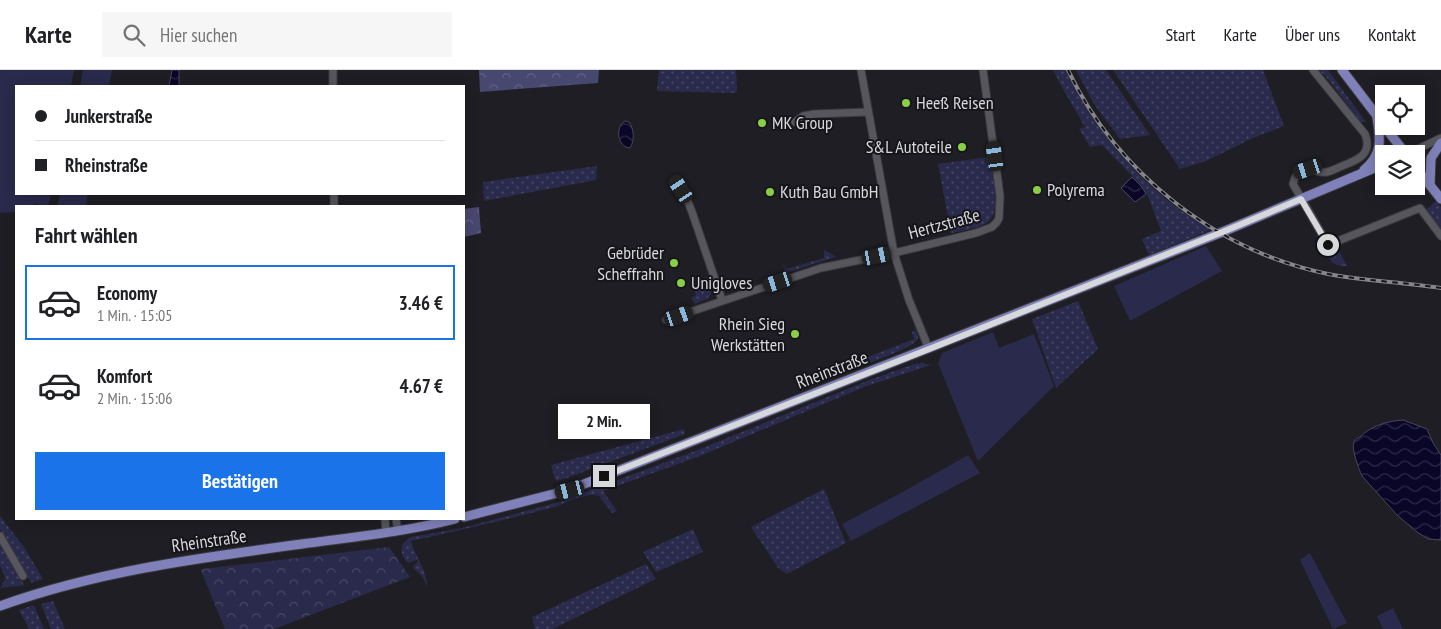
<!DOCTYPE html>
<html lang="de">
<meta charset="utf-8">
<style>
:root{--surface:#fff;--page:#f6f6f6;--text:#202124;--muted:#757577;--line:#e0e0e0;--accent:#1a73e8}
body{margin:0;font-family:"PT Sans Narrow",sans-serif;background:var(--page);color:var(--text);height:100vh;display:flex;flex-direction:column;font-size:19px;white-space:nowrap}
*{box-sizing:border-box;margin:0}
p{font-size:16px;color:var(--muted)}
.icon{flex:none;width:28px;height:28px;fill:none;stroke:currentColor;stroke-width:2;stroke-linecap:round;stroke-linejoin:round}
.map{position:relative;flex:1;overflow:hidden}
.side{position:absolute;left:15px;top:135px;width:450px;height:315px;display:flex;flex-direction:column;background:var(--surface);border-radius:0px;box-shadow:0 2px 12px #0003}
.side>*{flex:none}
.hud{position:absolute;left:15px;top:15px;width:450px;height:110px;border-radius:0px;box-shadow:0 2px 12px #0003;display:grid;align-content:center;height:110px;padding:0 20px;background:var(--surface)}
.fabs{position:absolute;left:1375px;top:15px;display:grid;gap:10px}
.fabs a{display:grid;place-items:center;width:50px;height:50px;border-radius:0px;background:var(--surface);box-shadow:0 2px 12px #0003;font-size:25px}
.end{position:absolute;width:22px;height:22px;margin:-11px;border:6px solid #d7d8db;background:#111;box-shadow:0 0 0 2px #111}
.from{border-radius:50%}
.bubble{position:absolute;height:35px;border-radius:0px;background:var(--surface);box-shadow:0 2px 12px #0003;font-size:16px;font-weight:800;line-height:35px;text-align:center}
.car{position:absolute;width:15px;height:30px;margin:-15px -8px;border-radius:6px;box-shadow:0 0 4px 1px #0007;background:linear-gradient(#222 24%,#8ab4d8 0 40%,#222 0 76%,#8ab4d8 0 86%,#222 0)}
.hud b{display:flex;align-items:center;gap:18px;height:48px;font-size:19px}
.hud b+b{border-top:1px solid var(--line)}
.hud i{width:12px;height:12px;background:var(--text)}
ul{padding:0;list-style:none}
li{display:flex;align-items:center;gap:15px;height:75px;margin:0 10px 8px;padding:0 10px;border:2px solid transparent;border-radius:0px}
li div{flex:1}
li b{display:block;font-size:19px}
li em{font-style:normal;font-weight:800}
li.on{border-color:var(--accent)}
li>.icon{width:45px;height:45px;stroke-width:1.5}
h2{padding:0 20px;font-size:22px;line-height:60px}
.action{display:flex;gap:10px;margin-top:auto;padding:10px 20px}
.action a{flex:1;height:58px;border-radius:0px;background:var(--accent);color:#fff;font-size:20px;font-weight:800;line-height:58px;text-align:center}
header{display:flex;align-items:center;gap:30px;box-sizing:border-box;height:70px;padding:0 25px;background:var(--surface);border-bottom:1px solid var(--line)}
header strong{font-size:24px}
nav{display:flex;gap:28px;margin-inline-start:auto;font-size:18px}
.search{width:350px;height:45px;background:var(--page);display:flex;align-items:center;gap:12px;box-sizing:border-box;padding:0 18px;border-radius:0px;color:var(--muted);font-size:19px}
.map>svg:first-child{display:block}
.grass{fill:url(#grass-dots)}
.forest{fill:url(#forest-crowns)}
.park{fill:url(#park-crowns)}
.garden{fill:#2a2a4c}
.water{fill:url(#water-waves);stroke:#48455d}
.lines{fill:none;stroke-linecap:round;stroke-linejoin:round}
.minor-casing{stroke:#3a3a3e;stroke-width:9}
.major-casing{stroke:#3a3a3e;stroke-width:11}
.minor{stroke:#56565c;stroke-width:7}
.major{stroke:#8081ba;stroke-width:9}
.rail-casing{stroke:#85858a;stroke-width:4}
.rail{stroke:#15151a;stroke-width:2;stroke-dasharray:5.5;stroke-linecap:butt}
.route{stroke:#d7d8db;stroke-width:6}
.poi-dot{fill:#8ace47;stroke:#15151a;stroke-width:2}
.labels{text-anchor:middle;stroke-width:4;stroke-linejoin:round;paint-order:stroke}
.poi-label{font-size:18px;fill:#d7d8db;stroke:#15151a;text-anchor:start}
.street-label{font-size:18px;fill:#d7d8db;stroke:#15151a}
</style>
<header>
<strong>Karte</strong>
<div class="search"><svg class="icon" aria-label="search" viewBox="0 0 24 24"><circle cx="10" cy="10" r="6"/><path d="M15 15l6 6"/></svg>Hier suchen</div>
<nav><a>Start</a><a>Karte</a><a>Über uns</a><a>Kontakt</a></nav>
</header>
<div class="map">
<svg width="1441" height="559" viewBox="0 0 1441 559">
<defs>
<pattern id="grass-dots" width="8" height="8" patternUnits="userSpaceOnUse" patternTransform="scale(1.25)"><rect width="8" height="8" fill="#2a2a4c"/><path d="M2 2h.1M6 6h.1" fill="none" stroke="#484865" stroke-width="1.8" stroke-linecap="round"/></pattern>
<pattern id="forest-crowns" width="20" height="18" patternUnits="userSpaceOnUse" patternTransform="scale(1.25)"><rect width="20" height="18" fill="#474870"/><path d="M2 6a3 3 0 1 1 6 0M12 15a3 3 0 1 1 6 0" fill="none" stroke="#616284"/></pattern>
<pattern id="park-crowns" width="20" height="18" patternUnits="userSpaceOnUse" patternTransform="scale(1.25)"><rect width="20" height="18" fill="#2a2a4c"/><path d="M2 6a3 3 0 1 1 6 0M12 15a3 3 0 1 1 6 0" fill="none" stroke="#484865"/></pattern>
<pattern id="water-waves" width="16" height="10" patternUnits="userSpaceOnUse" patternTransform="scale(1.25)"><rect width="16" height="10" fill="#0a0627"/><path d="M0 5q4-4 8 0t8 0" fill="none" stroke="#2d2a46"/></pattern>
</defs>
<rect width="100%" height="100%" fill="#1e1e24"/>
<g class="grass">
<polygon points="659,0 736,0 737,21 735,23 657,21"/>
<path d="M 1053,0 L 1066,0 C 1097,65 1148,124 1210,159 L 1208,161 L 1149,185 L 1142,169 L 1161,161 L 1148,126 L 1142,116 L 1102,75 L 1090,77 L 1079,59 L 1085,57 L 1064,21 Z"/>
<polygon points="1076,0 1106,0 1150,65 1120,69 1094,34"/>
<polygon points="1113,0 1263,0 1284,56 1253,68 1206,91 1180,99"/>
<polygon points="1319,0 1328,0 1366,52 1361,52 1328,9"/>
<path d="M 989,87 C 992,105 1004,143 985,154 C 975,159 961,161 951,163 L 938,94 Z"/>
<polygon points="597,96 596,110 484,131 483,112"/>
<polygon points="1436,131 1441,137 1441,160 1426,140"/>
<polygon points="824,180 835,186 835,187 786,203 783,195 784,195 786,199 824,188"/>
<path d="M 708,207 C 714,226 713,227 695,234 L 691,228 L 696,225 L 694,220 L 704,217 L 702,209 Z"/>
<polygon points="1078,231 1098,279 1056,318 1032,249"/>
<path d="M 916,260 C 917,263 918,266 918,268 C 915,278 868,293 857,297 L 855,292 L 914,269 L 912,262 Z"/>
<path d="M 922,293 L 931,295 L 864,317 L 700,386 L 603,421 L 617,441 L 612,443 L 599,426 C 588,422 569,432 558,436 C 509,449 460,460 411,471 C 415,487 428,501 427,517 L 422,506 L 413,498 L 414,495 L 418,492 L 417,490 L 408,493 C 399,484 399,473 411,467 L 462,458 L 559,432 L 695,381 L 867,311 L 914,294 Z"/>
<polygon points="684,359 685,364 567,408 557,411 555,409 551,395"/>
<polygon points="824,419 846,473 787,504 778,498 751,457"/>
<polygon points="0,446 24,477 43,509 31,513 0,459"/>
<polygon points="693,459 703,482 656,502 643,482"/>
<path d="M 0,472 L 24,515 C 14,518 10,515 0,519 L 5,509 L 4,505 L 0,495 Z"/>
<polygon points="646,494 656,509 552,559 535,559 532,547"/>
<polygon points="53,531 65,559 51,559 41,534"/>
<polygon points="34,535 44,559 29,559 19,540"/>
</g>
<g class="forest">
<polygon points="479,0 599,0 598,13 480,22"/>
<polygon points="479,137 481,163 464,167 464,139"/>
</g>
<g class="park">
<path d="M 1337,177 L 1347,196 C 1333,196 1332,193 1326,182 Z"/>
<polygon points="389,477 410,507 274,559 225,559 201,501 202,499"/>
</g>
<g class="garden">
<polygon points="0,0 74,0 71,16 16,16 16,124 51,124 48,136 35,134 32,136 16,136 16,142 0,143"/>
<polygon points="83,0 112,0 109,16 80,16"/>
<polygon points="60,124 88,124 86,136 57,136"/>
<polygon points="1206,176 1222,201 1130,251 1114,216"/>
<polygon points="993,262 999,278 1034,264 1054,316 978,391 938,293 942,283"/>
<polygon points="968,385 980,403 851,471 842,454 899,424"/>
<polygon points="1310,483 1347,553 1333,559 1300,490"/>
<polygon points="1393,538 1403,559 1383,559 1377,546"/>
</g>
<g class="water">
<polygon points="172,0 179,0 179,16 169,16"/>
<path d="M 625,51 L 629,52 C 634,59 635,70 630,78 C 617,77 615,57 625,51 Z"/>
<polygon points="1132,107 1142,117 1146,124 1135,132 1121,118"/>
<path d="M 1403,350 L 1427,359 L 1433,373 L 1441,385 L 1441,470 L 1428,469 L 1417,462 L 1397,445 L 1362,406 C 1359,399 1351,379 1354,372 C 1355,369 1358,368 1360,367 C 1371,356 1387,351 1403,350 Z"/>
</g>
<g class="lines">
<defs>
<g id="minor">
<polyline points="333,0 333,16"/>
<polyline points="861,0 894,183 909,230 929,279"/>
<path d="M 1313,0 L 1365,64 C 1373,84 1358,90 1342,96 C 1337,98 1332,101 1327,102 C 1314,105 1299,88 1293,114 L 1328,175 L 1420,138 L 1441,166"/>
<polyline points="795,52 803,46 814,44 868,42"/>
<polyline points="1407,84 1441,68"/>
<polyline points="675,110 686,127 692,142 722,230"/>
<polyline points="334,124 334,136"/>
<polyline points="666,250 821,198 894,183 976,163 992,157 997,152 999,148 1000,126 983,0"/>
<polyline points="385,449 386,463"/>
<polyline points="396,449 398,461"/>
<polyline points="0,466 23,506"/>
</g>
<g id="major">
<polyline points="1342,0 1384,55"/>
<polyline points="1384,56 1406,84"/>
<polyline points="1416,98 1441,129"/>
<path d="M 1364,100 C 1382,85 1381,70 1377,48"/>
<polyline points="1430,115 1431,88 1441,73"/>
<polyline points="464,447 569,420 1220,163 1384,94"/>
<path d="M 0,536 C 98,501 199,488 302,474 C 353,467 405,462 455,449"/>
</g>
</defs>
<use href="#minor" class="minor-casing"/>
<use href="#major" class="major-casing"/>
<use href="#minor" class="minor"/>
<use href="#major" class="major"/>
<defs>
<path id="rail" d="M 1068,0 C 1117,103 1216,181 1328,204 C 1365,211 1403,212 1441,218"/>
</defs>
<use href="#rail" class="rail-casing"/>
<use href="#rail" class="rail"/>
</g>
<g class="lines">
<polyline class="route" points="604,406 929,279 1220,163 1301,129 1328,175"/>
</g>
<g class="poi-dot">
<circle cx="906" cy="33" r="5"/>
<circle cx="762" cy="53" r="5"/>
<circle cx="962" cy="77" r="5"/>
<circle cx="1037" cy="120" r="5"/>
<circle cx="770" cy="122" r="5"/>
<circle cx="674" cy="193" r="5"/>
<circle cx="681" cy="213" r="5"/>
<circle cx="795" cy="264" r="5"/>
</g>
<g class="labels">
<g class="poi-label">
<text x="916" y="39">Heeß Reisen</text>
<text x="772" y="59">MK Group</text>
<text x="952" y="83" text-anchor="end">S&amp;L Autoteile</text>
<text x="1047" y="126">Polyrema</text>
<text x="780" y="128">Kuth Bau GmbH</text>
<text x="664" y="189" text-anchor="end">Gebrüder<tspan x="664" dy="21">Scheffrahn</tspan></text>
<text x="691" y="219">Unigloves</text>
<text x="785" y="260" text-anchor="end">Rhein Sieg<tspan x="785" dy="21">Werkstätten</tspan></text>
</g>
<g class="street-label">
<text transform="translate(944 154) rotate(-15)" y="6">Hertzstraße</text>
<text transform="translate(832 300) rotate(-21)" y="6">Rheinstraße</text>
<text transform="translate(209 471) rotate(-8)" y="6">Rheinstraße</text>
</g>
</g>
</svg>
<div class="fabs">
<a><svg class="icon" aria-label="locate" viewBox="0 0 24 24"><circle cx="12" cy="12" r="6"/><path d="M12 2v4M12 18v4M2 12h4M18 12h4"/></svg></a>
<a><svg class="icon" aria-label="layers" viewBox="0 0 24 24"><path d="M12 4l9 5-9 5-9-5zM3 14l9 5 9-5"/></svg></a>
</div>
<i class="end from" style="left:1328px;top:175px"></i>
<i class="end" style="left:604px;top:406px"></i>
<div class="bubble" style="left:558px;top:334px;width:92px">2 Min.</div>
<i class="car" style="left:995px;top:86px;rotate:352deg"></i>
<i class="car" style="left:1308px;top:99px;rotate:252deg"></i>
<i class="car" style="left:681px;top:119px;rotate:327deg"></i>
<i class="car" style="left:877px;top:186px;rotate:78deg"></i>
<i class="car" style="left:778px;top:212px;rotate:252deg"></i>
<i class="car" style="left:679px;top:246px;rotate:71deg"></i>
<i class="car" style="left:570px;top:420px;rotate:256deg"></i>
<div class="hud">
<b><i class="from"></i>Junkerstraße</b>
<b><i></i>Rheinstraße</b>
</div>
<section class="side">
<h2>Fahrt wählen</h2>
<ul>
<li class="on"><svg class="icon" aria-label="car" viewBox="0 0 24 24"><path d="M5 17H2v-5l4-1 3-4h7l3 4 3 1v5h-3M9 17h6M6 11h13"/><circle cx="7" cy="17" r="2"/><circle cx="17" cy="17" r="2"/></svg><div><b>Economy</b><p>1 Min. · 15:05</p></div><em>3.46 €</em></li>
<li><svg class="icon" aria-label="car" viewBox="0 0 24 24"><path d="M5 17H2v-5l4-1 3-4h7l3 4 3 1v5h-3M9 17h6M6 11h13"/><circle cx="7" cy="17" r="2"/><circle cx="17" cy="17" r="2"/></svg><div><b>Komfort</b><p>2 Min. · 15:06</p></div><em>4.67 €</em></li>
</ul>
<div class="action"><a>Bestätigen</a></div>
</section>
</div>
